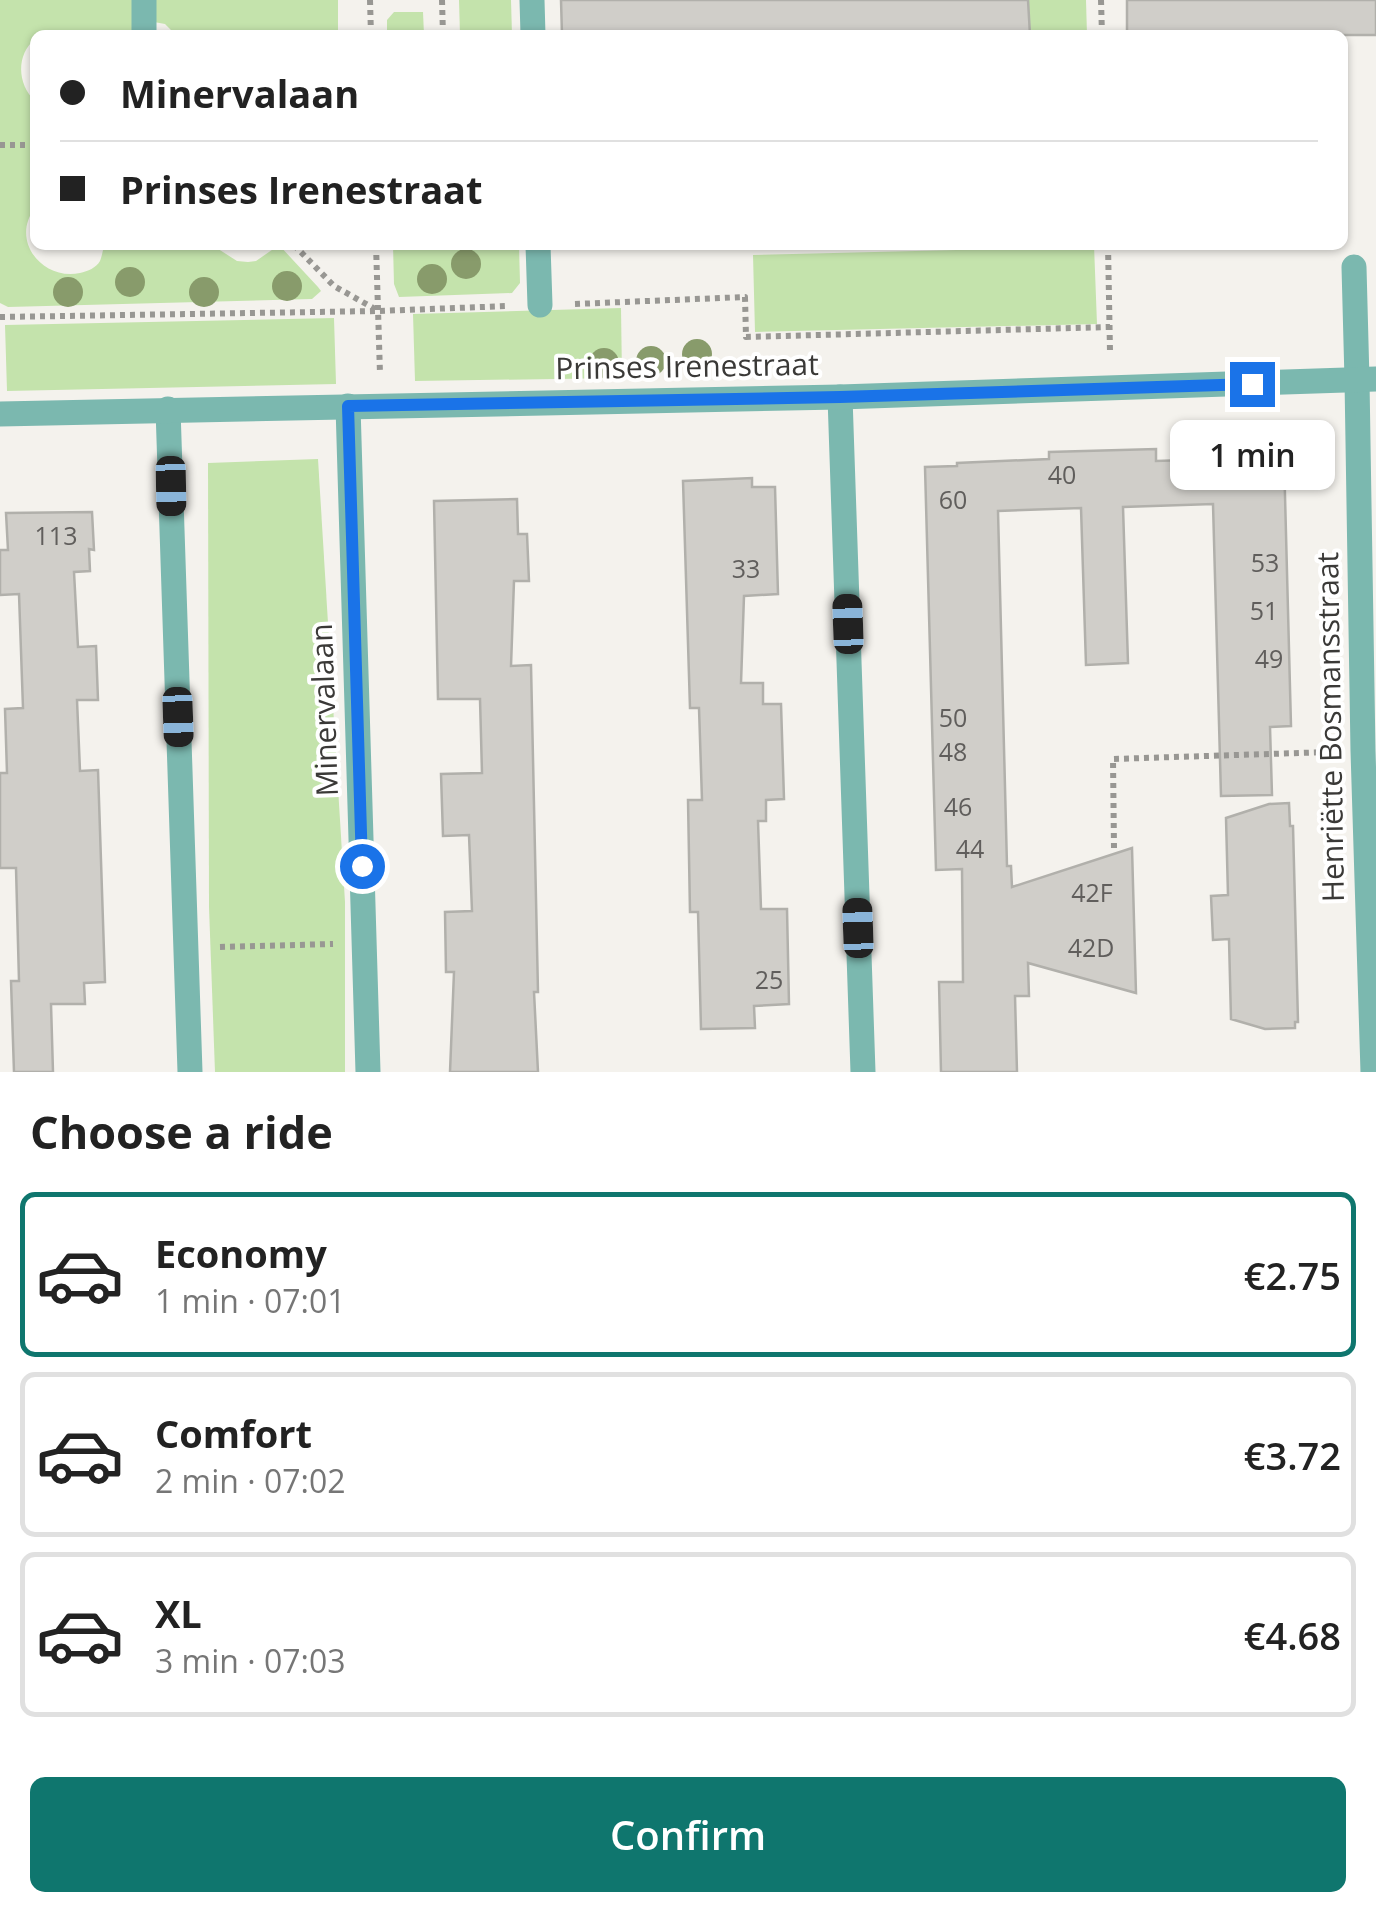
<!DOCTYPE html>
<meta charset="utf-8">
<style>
:root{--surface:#fff;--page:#f6f6f6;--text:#222;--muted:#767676;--line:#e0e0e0;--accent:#0f766e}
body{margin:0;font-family:"Open Sans",sans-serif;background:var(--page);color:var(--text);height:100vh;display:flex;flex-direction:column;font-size:38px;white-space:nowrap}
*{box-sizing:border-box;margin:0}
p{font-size:32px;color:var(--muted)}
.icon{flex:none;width:55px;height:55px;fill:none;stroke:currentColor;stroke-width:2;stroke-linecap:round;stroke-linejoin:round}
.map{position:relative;height:1072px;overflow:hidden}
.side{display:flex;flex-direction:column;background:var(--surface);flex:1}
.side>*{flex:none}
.top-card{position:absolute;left:30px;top:30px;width:1318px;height:220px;border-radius:15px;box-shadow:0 2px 8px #0004;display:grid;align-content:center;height:220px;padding:0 30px;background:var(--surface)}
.end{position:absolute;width:45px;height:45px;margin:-22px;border:12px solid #1a73e8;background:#fff;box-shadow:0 0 0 5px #fff}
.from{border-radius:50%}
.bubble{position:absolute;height:70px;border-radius:15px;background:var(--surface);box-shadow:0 2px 8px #0004;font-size:32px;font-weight:600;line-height:70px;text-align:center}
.car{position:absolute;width:30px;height:60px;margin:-30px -15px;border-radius:12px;box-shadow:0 0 8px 2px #0007;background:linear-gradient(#222 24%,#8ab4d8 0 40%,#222 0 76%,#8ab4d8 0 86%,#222 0)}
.top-card b{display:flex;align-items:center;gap:35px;height:95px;font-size:38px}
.top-card b+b{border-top:2px solid var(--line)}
.top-card i{width:25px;height:25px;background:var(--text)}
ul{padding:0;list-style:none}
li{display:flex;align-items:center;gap:30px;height:165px;margin:0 20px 15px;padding:0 10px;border:5px solid var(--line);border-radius:15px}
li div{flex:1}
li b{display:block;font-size:38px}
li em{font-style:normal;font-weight:600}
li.on{border-color:var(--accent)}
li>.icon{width:90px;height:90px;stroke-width:1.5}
h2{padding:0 30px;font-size:45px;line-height:120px}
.cta{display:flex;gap:20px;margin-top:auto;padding:20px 30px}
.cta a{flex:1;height:115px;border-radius:15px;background:var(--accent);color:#fff;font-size:40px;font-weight:600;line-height:115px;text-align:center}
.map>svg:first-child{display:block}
.green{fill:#c4e3ac}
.building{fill:#d0cec9;stroke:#b1b0ab;stroke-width:2.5}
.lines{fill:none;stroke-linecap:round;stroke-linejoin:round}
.path{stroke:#989793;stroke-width:6;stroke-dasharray:5 5;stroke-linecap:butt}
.service{stroke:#7bb8af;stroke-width:25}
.pedestrian{stroke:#7bb8af;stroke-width:25}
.minor{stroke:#7bb8af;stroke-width:25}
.tree{fill:#889b6b}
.route{stroke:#1a73e8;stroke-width:12}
.labels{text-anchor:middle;stroke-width:8;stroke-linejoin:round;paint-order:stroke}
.number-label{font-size:25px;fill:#605e5c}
.street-label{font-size:30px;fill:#3a3937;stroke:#fff}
</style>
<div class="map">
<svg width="1376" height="1072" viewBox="0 0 1376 1072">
<rect width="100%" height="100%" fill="#f4f2ed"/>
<g class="green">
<path d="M 0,0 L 135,0 L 135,34 L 94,32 L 79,35 L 62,30 L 35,35 L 35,39 C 16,55 17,84 35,101 L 35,208 C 10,240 42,281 80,273 C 88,271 96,268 100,261 C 102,256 103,250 104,245 L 212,245 L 237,261 L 248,262 L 256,261 L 279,245 L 318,287 L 321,291 L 312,299 L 8,307 L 0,303 Z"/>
<polygon points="154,0 338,0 338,35 176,35 165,24 154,22"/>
<polygon points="459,0 511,0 512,35 460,35"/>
<polygon points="1028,0 1086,0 1087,35 1029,35"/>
<polygon points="394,12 423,12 424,35 387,35 387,20"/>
<polygon points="393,245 428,245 429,248 519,245 520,283 512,293 399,297 394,284"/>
<polygon points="1035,245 1094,245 1097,324 755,332 753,255 1034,248"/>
<polygon points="621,308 622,378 415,381 413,314"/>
<polygon points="334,318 336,384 7,391 5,325"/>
<polygon points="318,459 345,902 345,1072 215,1072 209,907 208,463"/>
</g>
<g class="building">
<polygon points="561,0 1028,0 1030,35 562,35"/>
<rect x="1127" y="0" width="249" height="35"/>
<polygon points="1156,449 1156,461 1284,457 1291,726 1270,727 1272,795 1221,796 1213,504 1123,507 1128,663 1086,665 1081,508 998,511 1007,866 1011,866 1012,887 1132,848 1136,993 1028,963 1029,996 1015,996 1017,1072 941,1072 939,982 963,982 962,869 936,870 925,467 957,466 957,463 1049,459 1049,452"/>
<polygon points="752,478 752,487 775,487 778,594 744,596 741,683 763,683 763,704 781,704 784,799 766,800 766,821 758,821 761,909 787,909 789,1004 754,1006 755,1028 701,1029 698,912 690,912 688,800 702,800 699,708 690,708 683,481"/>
<polygon points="517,499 518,534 527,534 529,581 514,581 511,666 531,665 538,992 534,992 538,1072 450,1072 454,972 446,972 445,912 472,911 469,835 443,836 441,774 482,773 480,699 438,699 434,501"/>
<polygon points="92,512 94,550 89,549 90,571 74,572 78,647 96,646 98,700 77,700 80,771 98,770 105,982 84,983 85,1004 51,1004 53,1072 14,1072 11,981 19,981 16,868 0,868 0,773 7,773 5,709 23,708 19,594 0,595 0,550 8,550 6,513"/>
<polygon points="1289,803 1290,826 1293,826 1298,1022 1295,1022 1295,1028 1265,1029 1231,1019 1229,939 1213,940 1211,896 1228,895 1226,818 1269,804"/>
</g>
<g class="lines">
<g class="path">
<polyline points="370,0 371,35"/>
<polyline points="442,0 443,35"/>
<polyline points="1101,0 1102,35"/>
<polyline points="0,145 35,145"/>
<polyline points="294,245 334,286 375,309"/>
<polyline points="376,245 380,374"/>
<polyline points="1108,245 1110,352"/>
<polyline points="575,304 745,297 746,337 1110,327"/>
<polyline points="0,317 378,311 508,306"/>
<polyline points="1114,848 1113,759 1330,752"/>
<polyline points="220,947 333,944"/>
</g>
<polyline class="service" points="1354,267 1357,380"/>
<g class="pedestrian">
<polyline points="144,0 144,35"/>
<polyline points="532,0 533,35"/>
<polyline points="538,245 540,305"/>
</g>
<g class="minor">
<polyline points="1357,380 1363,751 1373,1072"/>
<polyline points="840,397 863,1072"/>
<polyline points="348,406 368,1072"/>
<polyline points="168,409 190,1072"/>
<polyline points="0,414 840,397 1376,379"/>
</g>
</g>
<g class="tree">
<circle cx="466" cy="264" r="15"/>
<circle cx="432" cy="279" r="15"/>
<circle cx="130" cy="282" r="15"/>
<circle cx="287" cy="286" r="15"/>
<circle cx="68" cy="292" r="15"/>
<circle cx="204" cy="292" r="15"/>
<circle cx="697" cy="354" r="15"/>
<circle cx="651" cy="361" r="15"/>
<circle cx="604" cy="363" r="15"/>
</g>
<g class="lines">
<polyline class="route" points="362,866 348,406 840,397 1252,384"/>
</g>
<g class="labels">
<g class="number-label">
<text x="1062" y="484">40</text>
<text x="953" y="509">60</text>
<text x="56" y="545">113</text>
<text x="1265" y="572">53</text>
<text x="746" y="578">33</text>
<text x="1264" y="620">51</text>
<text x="1269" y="668">49</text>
<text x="953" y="727">50</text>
<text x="953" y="761">48</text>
<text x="958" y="816">46</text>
<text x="970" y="858">44</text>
<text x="1092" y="902">42F</text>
<text x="1091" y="957">42D</text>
<text x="769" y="989">25</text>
</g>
<g class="street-label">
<text transform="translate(687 367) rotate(-1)" y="10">Prinses Irenestraat</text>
<text transform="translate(325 710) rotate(-92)" y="10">Minervalaan</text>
<text transform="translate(1331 727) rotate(-91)" y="10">Henriëtte Bosmansstraat</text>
</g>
</g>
</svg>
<i class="end from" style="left:362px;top:866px"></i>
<i class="end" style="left:1252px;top:384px"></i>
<div class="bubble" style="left:1170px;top:420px;width:165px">1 min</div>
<i class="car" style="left:171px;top:486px;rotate:179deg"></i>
<i class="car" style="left:848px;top:624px;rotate:358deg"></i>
<i class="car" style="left:178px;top:717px;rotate:178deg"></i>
<i class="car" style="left:858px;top:928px;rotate:358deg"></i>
<div class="top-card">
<b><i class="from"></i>Minervalaan</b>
<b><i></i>Prinses Irenestraat</b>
</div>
</div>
<section class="side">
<h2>Choose a ride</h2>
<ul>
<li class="on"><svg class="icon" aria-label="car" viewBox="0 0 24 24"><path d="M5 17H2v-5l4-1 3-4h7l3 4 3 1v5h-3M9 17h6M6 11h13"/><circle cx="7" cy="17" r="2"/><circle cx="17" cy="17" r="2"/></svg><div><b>Economy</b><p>1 min · 07:01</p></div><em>€2.75</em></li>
<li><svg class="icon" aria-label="car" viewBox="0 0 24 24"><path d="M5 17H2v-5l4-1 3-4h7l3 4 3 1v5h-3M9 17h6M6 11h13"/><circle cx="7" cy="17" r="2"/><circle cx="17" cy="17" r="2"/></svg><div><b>Comfort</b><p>2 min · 07:02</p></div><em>€3.72</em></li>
<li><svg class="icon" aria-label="car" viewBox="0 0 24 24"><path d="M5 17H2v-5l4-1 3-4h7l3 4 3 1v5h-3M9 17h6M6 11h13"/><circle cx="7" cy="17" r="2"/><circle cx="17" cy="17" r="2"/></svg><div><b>XL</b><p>3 min · 07:03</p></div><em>€4.68</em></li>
</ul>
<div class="cta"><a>Confirm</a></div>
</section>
